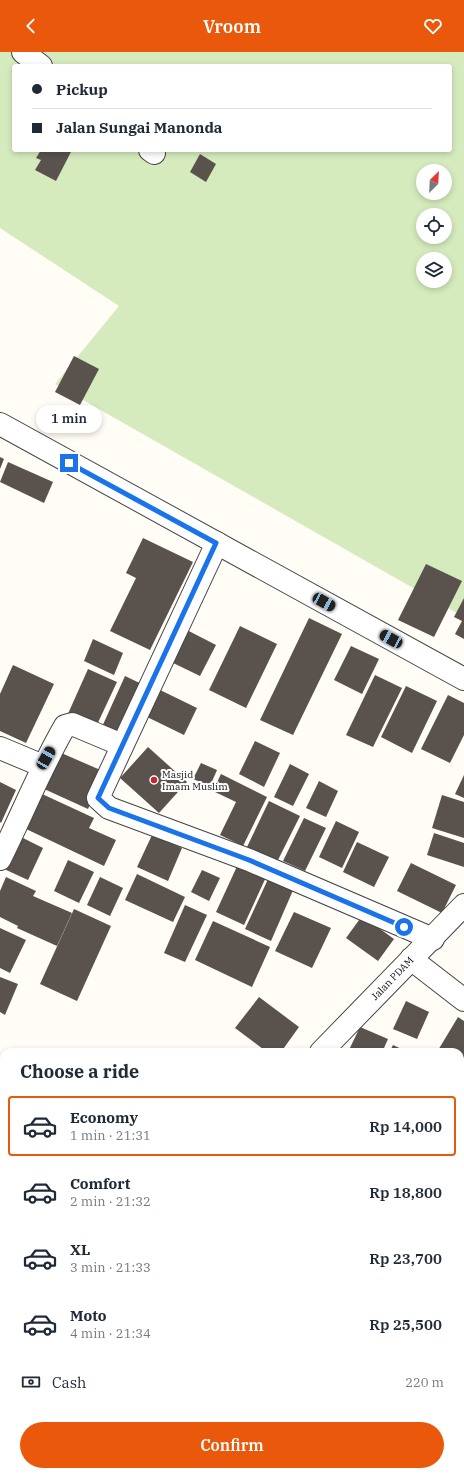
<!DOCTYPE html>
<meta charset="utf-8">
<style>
:root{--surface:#fff;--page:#f2f2f3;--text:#1f2937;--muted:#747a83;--line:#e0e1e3;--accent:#ea580c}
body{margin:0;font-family:"IBM Plex Serif",serif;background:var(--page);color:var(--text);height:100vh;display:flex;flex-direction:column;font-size:15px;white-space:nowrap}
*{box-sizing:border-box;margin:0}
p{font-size:13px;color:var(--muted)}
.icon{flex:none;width:22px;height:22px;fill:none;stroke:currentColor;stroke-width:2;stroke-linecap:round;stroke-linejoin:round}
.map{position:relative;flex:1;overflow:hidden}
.panel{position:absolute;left:0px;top:996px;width:464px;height:428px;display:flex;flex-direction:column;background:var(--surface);border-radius:12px 12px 0 0;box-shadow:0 2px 6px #0003}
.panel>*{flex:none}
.top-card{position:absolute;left:12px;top:12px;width:440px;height:88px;border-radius:4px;box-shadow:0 2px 6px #0003;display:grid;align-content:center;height:88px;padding:0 20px;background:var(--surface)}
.needle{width:26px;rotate:24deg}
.tools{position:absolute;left:416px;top:112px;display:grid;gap:8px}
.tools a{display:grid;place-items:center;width:36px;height:36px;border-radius:50%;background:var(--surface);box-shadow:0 2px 6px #0003;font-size:20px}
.end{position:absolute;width:18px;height:18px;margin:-9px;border:5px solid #1a73e8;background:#fff;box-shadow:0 0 0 2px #fff}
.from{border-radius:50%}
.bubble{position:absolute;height:28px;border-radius:14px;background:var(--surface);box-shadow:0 2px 6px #0003;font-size:13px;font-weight:600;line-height:28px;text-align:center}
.car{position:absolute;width:12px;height:24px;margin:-12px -6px;border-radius:5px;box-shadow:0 0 3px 1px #0007;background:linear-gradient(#222 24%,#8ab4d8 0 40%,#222 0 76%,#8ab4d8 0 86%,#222 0)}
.top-card b{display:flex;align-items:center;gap:14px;height:38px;font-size:15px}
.top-card b+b{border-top:1px solid var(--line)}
.top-card i{width:10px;height:10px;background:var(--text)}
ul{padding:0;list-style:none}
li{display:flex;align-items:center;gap:12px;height:60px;margin:0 8px 6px;padding:0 12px;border:2px solid transparent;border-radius:4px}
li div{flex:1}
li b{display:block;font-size:15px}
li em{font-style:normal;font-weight:600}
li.selected{border-color:var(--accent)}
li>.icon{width:36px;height:36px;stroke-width:1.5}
h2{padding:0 20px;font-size:18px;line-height:48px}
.pay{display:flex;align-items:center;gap:10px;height:44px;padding:0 20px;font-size:15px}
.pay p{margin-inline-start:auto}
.action{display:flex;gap:8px;margin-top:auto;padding:8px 20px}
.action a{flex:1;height:46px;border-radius:24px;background:var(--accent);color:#fff;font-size:16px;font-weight:600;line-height:46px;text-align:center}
header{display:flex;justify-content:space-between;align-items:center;height:52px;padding:0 20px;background:var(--accent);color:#fff;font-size:18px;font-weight:600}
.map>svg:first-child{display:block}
.green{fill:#d5ebbd;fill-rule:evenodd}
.building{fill:#5a524d}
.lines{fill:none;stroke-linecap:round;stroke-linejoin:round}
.street-casing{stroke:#444;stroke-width:24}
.street{stroke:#fff;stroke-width:22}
.route{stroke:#1a73e8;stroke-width:5}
.poi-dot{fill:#c4262e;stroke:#fff;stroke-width:1.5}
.labels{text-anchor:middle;stroke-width:4;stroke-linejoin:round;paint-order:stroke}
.poi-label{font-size:10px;fill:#111;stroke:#fff;text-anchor:start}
.street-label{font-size:10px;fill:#111;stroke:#fff}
</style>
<header><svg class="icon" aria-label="back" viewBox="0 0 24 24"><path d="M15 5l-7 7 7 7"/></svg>Vroom<svg class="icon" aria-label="heart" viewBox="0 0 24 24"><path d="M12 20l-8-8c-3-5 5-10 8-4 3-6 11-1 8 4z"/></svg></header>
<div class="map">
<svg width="464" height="1424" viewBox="0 0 464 1424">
<rect width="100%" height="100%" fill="#fffdf5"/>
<path class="green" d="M 0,0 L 464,0 L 464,565 L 55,332 L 119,254 L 0,176 ZM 14,14 L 450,14 L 450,98 L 14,98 ZM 423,119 L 445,119 L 445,141 L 423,141 ZM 423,163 L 445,163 L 445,185 L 423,185 ZM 423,207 L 445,207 L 445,229 L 423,229 Z"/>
<g class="building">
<polygon points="41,98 72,98 56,129 35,118 41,108 36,106"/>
<polygon points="200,102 216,112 206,130 190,120"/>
<polygon points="74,304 99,317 80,353 55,340"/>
<polygon points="0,405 4,407 0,417"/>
<polygon points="8,410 53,430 44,451 0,430"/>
<polygon points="143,486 193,510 150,598 110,579 136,526 126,521"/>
<polygon points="426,512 462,529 434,585 398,568"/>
<polygon points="464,546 464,587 455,582 462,569 454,565"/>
<polygon points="309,566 342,582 293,683 260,668"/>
<polygon points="240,574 277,592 246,656 209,638"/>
<polygon points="183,576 216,593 200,624 167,608"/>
<polygon points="93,587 123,601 114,623 84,609"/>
<polygon points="351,594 379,607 362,642 334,628"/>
<polygon points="13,613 54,632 26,691 0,679 0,642"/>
<polygon points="88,617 117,630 95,677 67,664"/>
<polygon points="375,623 402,636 373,695 346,683"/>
<polygon points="125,624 146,634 122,686 101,677"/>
<polygon points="406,634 437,649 412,701 381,685"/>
<polygon points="156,636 197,656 184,683 143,663"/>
<polygon points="448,643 464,651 464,683 450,711 421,697"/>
<polygon points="255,689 280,701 264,735 239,722"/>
<polygon points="148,695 187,730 159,761 120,726"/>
<polygon points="59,700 105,720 88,757 42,736"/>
<polygon points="201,711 217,718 210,734 193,727"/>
<polygon points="290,712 309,722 293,754 274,745"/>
<polygon points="221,722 267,745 243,794 220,783 236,750 213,739"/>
<polygon points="464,723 464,746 455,742"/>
<polygon points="319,729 338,739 326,765 306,756"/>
<polygon points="0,730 16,738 1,771 0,770"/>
<polygon points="40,741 94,766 89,776 116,788 104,814 24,776"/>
<polygon points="442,743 464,750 464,786 432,776"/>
<polygon points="269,749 300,764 277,810 247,795"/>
<polygon points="304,766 326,776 305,819 283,809"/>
<polygon points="336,769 359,780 342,816 319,805"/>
<polygon points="434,781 464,791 464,815 427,803"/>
<polygon points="152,783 182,796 168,829 137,815"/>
<polygon points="19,784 43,796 28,828 4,817"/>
<polygon points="357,790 389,805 374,835 343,820"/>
<polygon points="68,808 94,820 79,851 54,839"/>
<polygon points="239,810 267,823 244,873 216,860"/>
<polygon points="411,811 456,833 442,861 397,839"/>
<polygon points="202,818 220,826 209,849 191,840"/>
<polygon points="137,822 185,845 173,870 125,848"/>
<polygon points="6,825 36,839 33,844 72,861 57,894 17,876 18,874 0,865 0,839"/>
<polygon points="100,825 123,836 110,864 87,853"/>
<polygon points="269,825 294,836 271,889 245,877"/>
<polygon points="185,853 207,863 185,910 164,901"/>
<polygon points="74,857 111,874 77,949 40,932"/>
<polygon points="294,860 331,876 312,916 275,899"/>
<polygon points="362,864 394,887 378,909 346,886"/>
<polygon points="213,869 270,895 252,935 195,908"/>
<polygon points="0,876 26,888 10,921 0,916"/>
<polygon points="0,925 18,932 5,963 0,960"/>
<polygon points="259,945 299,975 281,1000 267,1000 235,976"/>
<polygon points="406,949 429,960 417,987 393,977"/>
<polygon points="458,965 464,969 464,1022 460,1029 460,1000 437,1000"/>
<polygon points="360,975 388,987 384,996 390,999 393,993 408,1000 348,1000"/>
<polygon points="460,1040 464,1042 463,1097 460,1095"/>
<polygon points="4,1332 4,1360 0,1358 0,1339"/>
<polygon points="287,1420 302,1420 308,1424 284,1424"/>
</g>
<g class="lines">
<defs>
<g id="street">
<polyline points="23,0 41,14"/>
<polyline points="150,98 154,101"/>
<polyline points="0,372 464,627"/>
<polyline points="217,491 98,746 109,756 249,808 433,887"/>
<polyline points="0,696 43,714"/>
<path d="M 0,807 C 22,763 40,717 65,674 L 72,672 L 122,693"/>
<polyline points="411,907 464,948"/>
<polyline points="321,1000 464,853"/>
<polyline points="460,1109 464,1111"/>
<polyline points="0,1147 4,1149"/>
<polyline points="460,1273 464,1275"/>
<polyline points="0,1314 4,1310"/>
<polyline points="460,1389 464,1382"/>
<polyline points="264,1424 266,1420"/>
<polyline points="439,1424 442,1420"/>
</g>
</defs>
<use href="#street" class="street-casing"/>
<use href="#street" class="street"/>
</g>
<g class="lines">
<polyline class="route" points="69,411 216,491 98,746 109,756 249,808 404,875"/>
</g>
<circle class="poi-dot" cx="154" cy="728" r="4"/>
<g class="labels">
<g class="poi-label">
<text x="162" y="726">Masjid<tspan x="162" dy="12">Imam Muslim</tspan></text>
</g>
<g class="street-label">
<text transform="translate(392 926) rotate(-46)" y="4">Jalan PDAM</text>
</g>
</g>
</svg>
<div class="tools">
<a><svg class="needle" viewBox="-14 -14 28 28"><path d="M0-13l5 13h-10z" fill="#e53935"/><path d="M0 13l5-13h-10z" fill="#747a83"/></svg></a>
<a><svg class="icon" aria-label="locate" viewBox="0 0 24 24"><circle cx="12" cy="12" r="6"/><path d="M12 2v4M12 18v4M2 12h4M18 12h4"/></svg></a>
<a><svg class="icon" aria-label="layers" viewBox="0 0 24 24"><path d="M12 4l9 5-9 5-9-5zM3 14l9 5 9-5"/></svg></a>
</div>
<i class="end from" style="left:404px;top:875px"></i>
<i class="end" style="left:69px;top:411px"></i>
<div class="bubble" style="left:36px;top:353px;width:66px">1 min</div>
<i class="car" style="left:324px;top:550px;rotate:119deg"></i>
<i class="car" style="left:391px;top:587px;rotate:299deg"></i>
<i class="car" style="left:46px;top:706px;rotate:30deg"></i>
<div class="top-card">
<b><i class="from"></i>Pickup</b>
<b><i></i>Jalan Sungai Manonda</b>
</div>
<section class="panel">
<h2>Choose a ride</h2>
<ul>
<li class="selected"><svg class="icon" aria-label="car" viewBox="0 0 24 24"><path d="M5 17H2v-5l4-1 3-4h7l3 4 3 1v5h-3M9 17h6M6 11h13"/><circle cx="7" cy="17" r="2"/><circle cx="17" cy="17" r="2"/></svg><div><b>Economy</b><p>1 min · 21:31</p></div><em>Rp 14,000</em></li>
<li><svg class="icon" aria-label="car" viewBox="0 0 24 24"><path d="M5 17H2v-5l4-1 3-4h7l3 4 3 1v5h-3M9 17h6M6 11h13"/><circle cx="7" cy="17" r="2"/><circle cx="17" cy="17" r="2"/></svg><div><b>Comfort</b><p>2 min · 21:32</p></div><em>Rp 18,800</em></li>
<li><svg class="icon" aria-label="car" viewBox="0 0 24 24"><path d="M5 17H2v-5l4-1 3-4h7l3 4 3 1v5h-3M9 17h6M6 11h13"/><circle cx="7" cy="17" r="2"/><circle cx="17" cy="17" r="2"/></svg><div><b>XL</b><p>3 min · 21:33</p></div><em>Rp 23,700</em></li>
<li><svg class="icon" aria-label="car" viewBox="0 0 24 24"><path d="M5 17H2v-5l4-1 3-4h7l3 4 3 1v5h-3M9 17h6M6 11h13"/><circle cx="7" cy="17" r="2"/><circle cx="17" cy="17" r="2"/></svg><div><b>Moto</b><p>4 min · 21:34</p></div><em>Rp 25,500</em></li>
</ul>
<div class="pay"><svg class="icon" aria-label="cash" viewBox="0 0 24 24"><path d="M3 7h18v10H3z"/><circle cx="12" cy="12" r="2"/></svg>Cash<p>220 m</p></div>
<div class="action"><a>Confirm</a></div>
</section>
</div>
